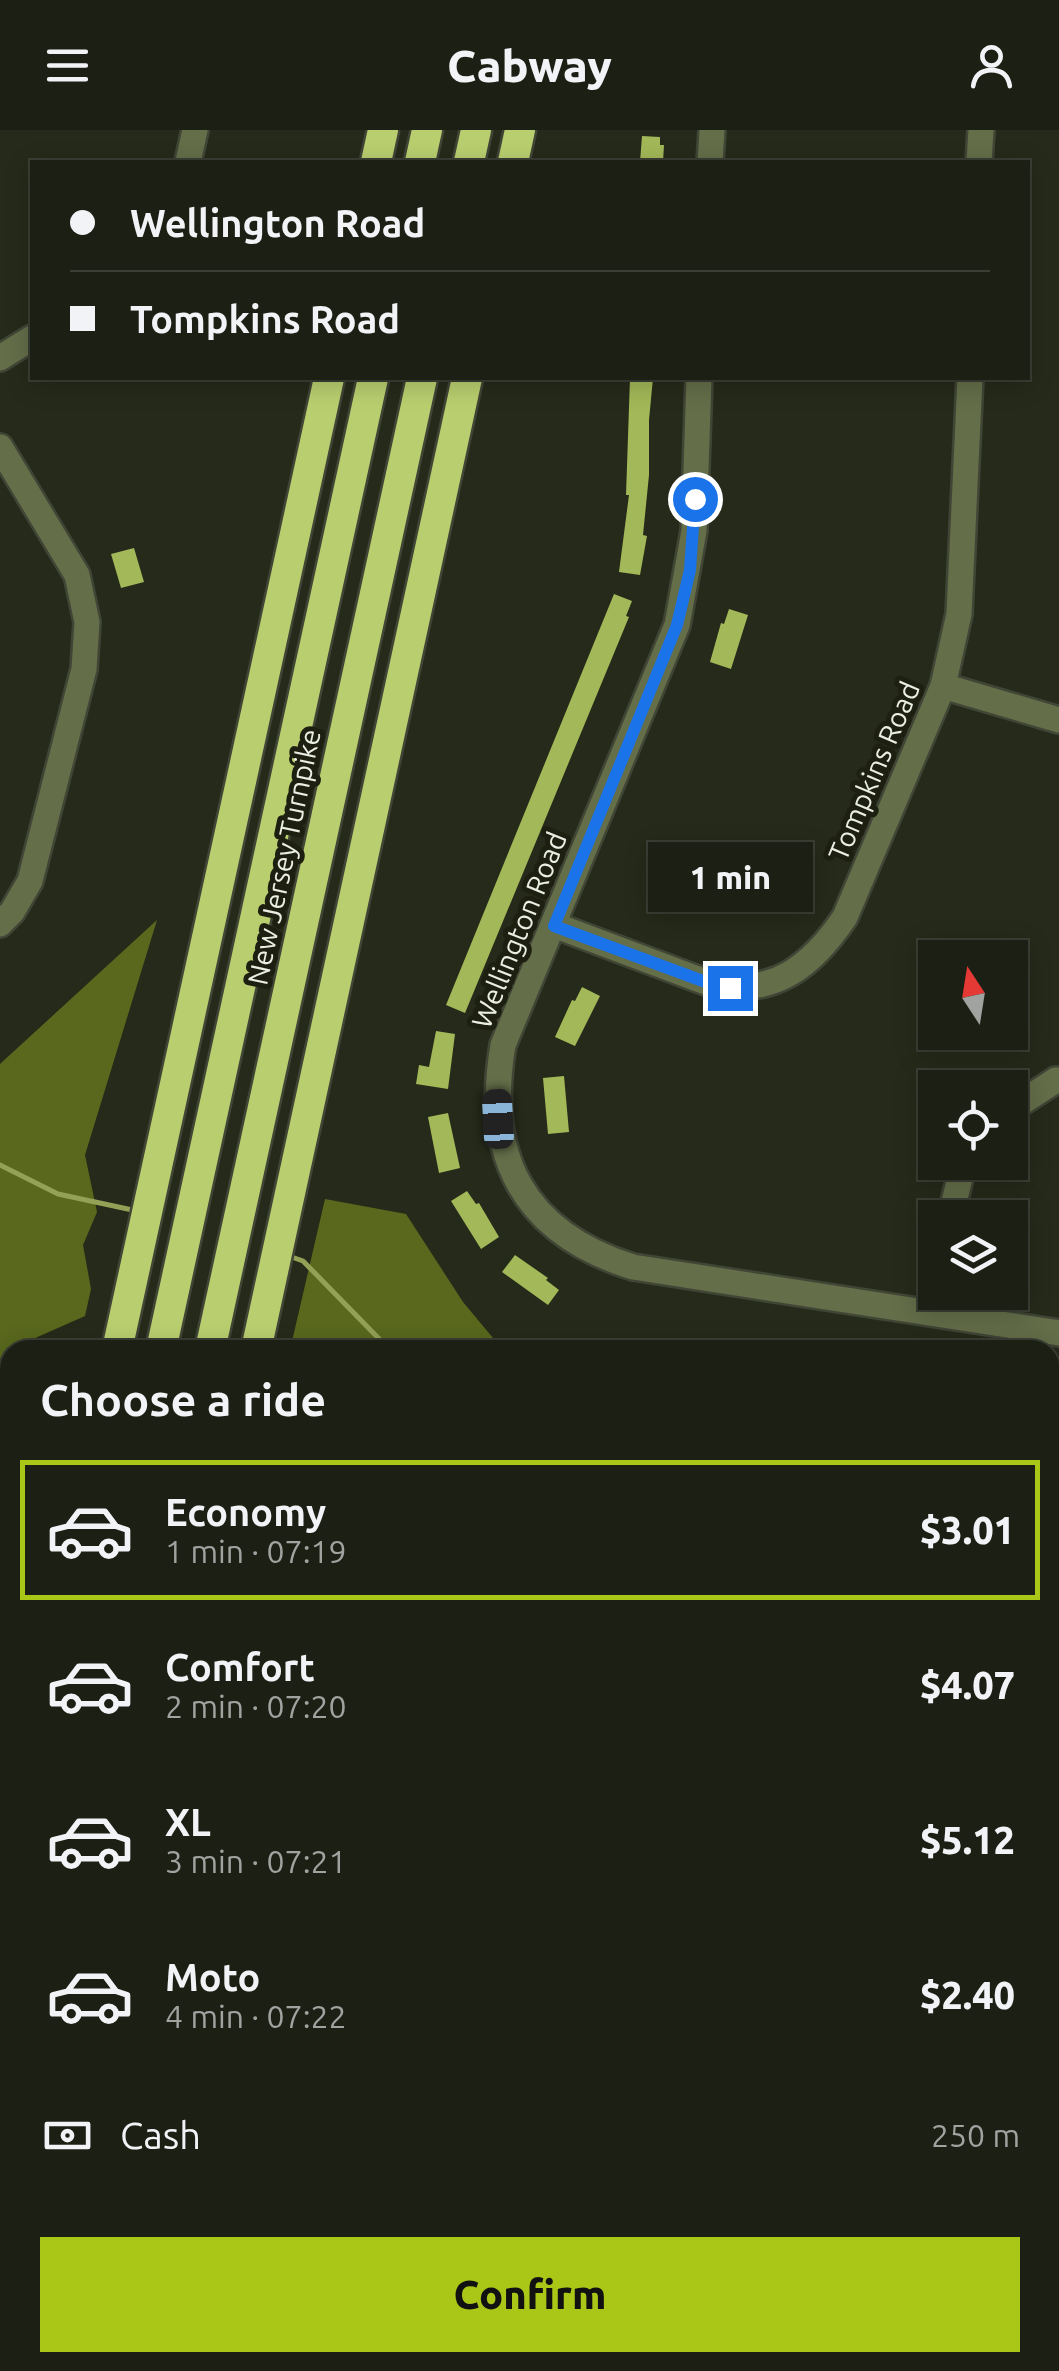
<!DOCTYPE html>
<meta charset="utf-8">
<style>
:root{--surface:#1c2014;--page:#25281d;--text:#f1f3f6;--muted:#a0a3a0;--line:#3a3e34;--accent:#aac718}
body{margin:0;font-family:Ubuntu,sans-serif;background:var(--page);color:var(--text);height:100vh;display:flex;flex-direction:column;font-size:38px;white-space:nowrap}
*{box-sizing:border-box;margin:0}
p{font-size:32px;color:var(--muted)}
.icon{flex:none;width:55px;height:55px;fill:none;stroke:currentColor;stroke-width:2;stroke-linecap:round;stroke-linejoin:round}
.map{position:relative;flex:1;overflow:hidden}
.sheet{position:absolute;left:0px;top:1210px;width:1060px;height:1032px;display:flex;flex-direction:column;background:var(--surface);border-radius:30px 30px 0 0;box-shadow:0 5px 25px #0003,0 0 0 2px var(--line)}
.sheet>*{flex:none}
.top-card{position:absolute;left:30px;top:30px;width:1000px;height:220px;border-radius:0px;box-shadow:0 5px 25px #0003,0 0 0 2px var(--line);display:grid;align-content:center;height:220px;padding:0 40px;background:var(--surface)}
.needle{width:65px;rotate:348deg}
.fabs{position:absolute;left:918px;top:810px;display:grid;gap:20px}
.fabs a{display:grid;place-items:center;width:110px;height:110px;border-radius:0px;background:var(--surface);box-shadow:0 5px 25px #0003,0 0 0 2px var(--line);font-size:50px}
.end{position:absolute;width:45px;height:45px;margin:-22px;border:12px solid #1a73e8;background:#fff;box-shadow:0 0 0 5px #fff}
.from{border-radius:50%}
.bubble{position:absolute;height:70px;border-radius:0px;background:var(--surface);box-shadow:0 5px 25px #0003,0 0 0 2px var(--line);font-size:32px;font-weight:800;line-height:70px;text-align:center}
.car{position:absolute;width:30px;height:60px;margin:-30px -15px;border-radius:12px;box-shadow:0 0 8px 2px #0007;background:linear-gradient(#222 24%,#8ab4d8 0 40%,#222 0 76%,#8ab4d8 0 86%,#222 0)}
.top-card b{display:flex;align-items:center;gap:35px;height:95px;font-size:38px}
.top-card b+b{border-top:2px solid var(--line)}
.top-card i{width:25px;height:25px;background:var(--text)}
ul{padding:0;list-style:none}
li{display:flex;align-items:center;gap:30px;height:140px;margin:0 20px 15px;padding:0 20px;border:5px solid transparent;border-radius:0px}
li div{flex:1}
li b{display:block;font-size:38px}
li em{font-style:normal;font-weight:800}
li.on{border-color:var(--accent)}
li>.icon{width:90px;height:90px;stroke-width:1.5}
h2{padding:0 40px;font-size:45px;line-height:120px}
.pay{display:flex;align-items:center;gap:25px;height:110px;padding:0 40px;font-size:38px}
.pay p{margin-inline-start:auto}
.primary-button{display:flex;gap:20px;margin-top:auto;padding:20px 40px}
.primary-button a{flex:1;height:115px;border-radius:0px;background:var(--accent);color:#111;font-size:40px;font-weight:800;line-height:115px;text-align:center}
header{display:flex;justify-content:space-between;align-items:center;height:130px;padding:0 40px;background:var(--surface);font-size:45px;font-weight:800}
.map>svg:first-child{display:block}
.built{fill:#2d321c}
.forest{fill:#59681d}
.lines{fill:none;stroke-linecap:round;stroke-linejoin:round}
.stream{stroke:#92a155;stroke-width:5}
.building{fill:#a3b858}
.minor-casing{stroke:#414536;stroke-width:30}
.highway-casing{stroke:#414536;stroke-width:35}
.minor{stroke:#646e49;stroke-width:25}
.highway{stroke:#b9cf6f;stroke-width:30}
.route{stroke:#1a73e8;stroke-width:12}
.labels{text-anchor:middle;stroke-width:10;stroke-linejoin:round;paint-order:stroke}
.street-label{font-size:28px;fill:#eaeee3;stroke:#1d2011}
</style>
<header><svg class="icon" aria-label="menu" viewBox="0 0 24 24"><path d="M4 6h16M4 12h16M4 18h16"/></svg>Cabway<svg class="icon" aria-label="person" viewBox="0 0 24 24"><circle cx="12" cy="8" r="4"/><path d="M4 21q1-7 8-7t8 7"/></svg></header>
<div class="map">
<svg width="1059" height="2241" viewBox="0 0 1059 2241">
<rect width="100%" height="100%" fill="#262a1a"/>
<polygon class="built" points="1050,1633 1059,1635 1059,2241 109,2241 111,2232 1050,2232"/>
<g class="forest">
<polygon points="157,790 85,1025 97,1082 83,1115 91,1159 85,1186 33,1209 29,1220 10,1220 10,1272 0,1299 0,934"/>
<polygon points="325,1069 406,1084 463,1172 503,1220 290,1220"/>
<polygon points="1050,1283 1059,1284 1059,1450 1050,1451"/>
<polygon points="0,1408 10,1410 10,1522 0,1568"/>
<polygon points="1050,1927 1059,1930 1056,1985 1050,1984"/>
<polygon points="650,2233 649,2233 889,2233 888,2241 711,2241"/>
</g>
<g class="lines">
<g class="stream">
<polyline points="0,1035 58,1064 137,1081"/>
<polyline points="286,1125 303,1131 390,1220"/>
<polyline points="1050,1379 1059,1381"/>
</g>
</g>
<g class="building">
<polygon points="642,6 660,7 660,15 664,15 663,32 640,32"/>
<polygon points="630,248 653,248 649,290 649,345 643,405 647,406 640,445 619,442 629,365 626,365"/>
<polygon points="134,418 144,452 121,458 111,424"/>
<polygon points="614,464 632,471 626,486 629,487 465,883 446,875"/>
<polygon points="729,479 748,485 731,539 710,532 721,493 724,494"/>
<polygon points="582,857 600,866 575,916 555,907 572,870 575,871"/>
<polygon points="436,901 455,904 448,959 416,954 419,935 429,937"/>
<polygon points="564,946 569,1002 548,1004 543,948"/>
<polygon points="448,983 460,1038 439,1043 428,987"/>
<polygon points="467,1061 476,1074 479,1073 499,1107 481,1119 451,1071"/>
<polygon points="515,1125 548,1148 546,1150 559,1160 548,1175 502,1142"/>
</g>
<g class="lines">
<defs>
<g id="minor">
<polyline points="188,32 195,0"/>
<polyline points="710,32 712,0"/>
<polyline points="979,32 981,0"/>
<polyline points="0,228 32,208"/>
<path d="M 699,248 L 694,401 L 677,495 L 503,915 C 484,1026 523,1103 633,1137 L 1059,1203"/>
<polyline points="0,317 77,445 87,492 84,539 30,751 12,782 0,794"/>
<polyline points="943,556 1059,590"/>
<path d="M 554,795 L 711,854 C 774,867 812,836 845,787 L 943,556 L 959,484 L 970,248"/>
<polyline points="1010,980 1056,950"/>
<polyline points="950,1088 964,1032"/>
<polyline points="0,1397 10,1397"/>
<polyline points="1050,1556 1059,1557"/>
<polyline points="1050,1862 1059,1864"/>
<polyline points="1050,2020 1059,2021"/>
<polyline points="1050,2224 1059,2158"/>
<polyline points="152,2232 161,2238 181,2241"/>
<polyline points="490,2232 530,2241"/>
<polyline points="422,2241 423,2232"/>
</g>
<g id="highway">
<polyline points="376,32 383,0"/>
<polyline points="420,32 427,0"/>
<polyline points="469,32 476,0"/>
<polyline points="513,32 520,0"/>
<polyline points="117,1220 329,248"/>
<polyline points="161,1220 373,248"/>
<polyline points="210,1220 422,248"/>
<polyline points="256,1220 467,248"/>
<polyline points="0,1754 10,1709"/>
<polyline points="0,1961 10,1915"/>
<polyline points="0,2187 10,2141"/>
<polyline points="32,2241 34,2232"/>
</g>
</defs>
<use href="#minor" class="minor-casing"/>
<use href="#highway" class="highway-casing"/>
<use href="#minor" class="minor"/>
<use href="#highway" class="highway"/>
</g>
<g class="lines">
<polyline class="route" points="695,369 690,440 677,495 554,796 711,854 730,858"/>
</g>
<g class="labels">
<g class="street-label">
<text transform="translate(874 641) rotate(-67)" y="10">Tompkins Road</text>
<text transform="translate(284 727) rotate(-78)" y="10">New Jersey Turnpike</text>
<text transform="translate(519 800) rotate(-68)" y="10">Wellington Road</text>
</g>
</g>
</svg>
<div class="fabs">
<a><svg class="needle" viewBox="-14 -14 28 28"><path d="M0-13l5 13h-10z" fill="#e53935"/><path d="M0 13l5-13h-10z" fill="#a0a3a0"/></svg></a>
<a><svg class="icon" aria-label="locate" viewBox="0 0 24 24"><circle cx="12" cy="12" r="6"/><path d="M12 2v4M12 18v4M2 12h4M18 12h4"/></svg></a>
<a><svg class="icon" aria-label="layers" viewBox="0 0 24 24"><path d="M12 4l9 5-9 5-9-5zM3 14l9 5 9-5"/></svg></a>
</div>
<i class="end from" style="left:695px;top:369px"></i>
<i class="end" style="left:730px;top:858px"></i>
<div class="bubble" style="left:648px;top:712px;width:165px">1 min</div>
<i class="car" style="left:498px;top:989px;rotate:357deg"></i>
<div class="top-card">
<b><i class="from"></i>Wellington Road</b>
<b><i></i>Tompkins Road</b>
</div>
<section class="sheet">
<h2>Choose a ride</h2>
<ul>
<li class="on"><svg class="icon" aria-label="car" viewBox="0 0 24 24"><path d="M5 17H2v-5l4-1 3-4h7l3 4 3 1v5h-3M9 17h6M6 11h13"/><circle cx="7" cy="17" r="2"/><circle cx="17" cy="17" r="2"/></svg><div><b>Economy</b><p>1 min · 07:19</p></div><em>$3.01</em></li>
<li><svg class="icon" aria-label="car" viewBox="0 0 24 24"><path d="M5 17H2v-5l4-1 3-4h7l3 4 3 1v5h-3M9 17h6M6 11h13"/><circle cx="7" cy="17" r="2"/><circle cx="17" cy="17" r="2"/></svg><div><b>Comfort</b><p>2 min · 07:20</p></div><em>$4.07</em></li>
<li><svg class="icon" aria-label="car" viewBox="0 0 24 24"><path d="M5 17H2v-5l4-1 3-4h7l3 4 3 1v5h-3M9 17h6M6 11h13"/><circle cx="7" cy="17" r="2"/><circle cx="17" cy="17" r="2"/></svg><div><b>XL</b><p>3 min · 07:21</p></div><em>$5.12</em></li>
<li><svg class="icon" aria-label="car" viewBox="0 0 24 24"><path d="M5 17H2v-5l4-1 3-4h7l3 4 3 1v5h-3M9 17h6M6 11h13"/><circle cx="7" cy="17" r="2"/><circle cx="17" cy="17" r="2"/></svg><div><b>Moto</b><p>4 min · 07:22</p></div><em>$2.40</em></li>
</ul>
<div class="pay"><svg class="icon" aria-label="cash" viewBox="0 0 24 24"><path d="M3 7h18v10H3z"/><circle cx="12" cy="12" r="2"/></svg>Cash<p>250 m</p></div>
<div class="primary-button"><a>Confirm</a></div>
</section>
</div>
